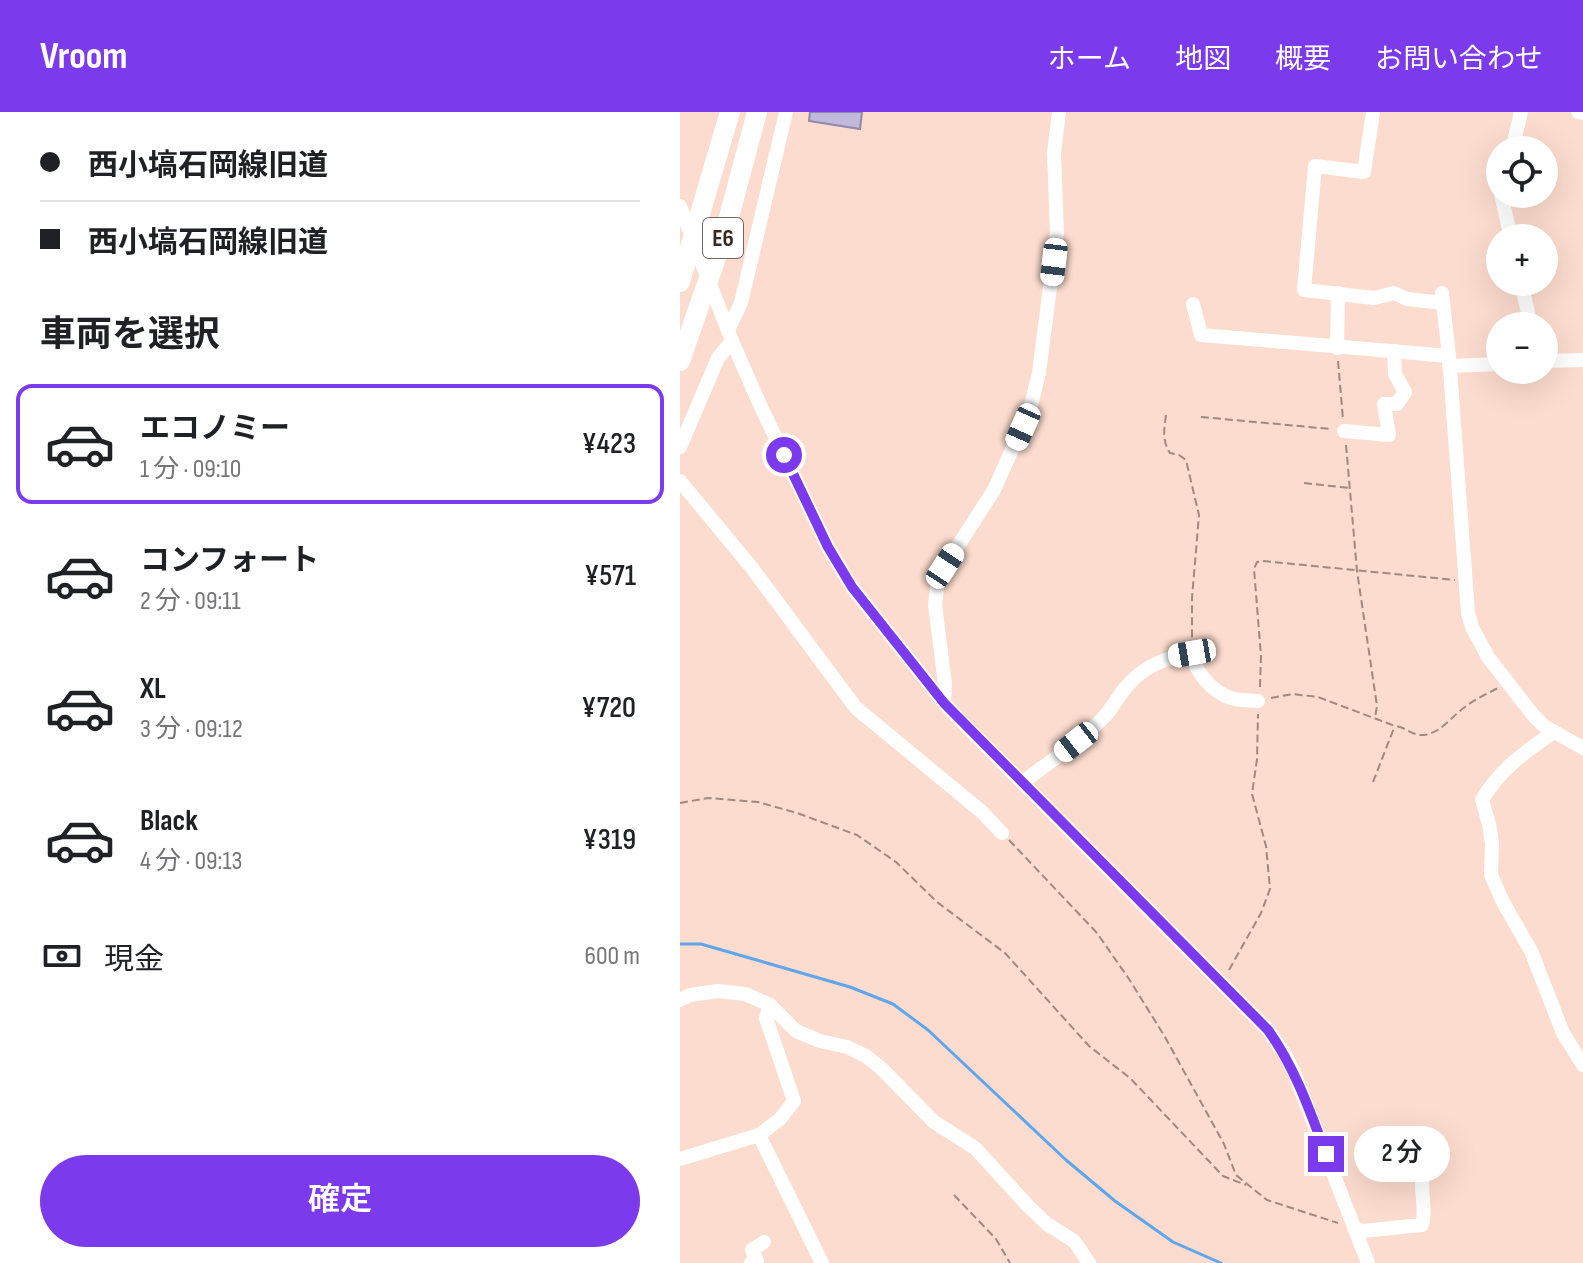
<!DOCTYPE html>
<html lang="ja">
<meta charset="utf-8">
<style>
:root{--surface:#fff;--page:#f2f2f2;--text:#202124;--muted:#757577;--line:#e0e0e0;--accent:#7c3aed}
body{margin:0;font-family:"Sofia Sans Condensed","Noto Sans JP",sans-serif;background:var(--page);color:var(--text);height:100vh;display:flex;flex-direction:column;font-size:30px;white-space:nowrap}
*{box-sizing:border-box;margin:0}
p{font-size:26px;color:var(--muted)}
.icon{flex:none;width:44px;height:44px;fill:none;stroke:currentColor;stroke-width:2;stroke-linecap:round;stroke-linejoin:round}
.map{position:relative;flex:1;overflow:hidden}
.drawer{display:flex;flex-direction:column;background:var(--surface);width:680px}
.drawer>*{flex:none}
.top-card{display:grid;align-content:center;height:176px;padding:0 40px;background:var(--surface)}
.buttons{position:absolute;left:806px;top:24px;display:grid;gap:16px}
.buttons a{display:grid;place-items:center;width:72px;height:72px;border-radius:50%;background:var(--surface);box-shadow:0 8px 32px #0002;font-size:40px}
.end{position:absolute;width:36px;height:36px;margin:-18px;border:10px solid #7c3aed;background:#fff;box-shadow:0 0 0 4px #fff}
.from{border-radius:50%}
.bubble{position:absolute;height:56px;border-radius:28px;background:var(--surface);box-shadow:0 8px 32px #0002;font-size:26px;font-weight:600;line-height:56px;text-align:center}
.car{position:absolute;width:24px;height:48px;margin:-24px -12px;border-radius:10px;box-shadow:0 0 6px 2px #0007;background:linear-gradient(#fff 24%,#345 0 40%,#fff 0 76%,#345 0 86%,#fff 0)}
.top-card b{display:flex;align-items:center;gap:28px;height:76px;font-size:30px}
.top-card b+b{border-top:2px solid var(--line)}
.top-card i{width:20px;height:20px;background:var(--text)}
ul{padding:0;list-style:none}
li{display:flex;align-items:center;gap:24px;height:120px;margin:0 16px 12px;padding:0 24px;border:4px solid transparent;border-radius:16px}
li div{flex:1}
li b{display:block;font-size:30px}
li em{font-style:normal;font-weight:600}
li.selected{border-color:var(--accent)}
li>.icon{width:72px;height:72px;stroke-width:1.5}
h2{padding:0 40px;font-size:36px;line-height:96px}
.pay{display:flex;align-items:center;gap:20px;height:88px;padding:0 40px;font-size:30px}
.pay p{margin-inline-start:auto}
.button{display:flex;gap:16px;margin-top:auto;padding:16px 40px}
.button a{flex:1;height:92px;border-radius:48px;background:var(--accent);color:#fff;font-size:32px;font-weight:600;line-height:92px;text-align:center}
header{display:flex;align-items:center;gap:48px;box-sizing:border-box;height:112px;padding:0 40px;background:var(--accent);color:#fff}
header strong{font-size:38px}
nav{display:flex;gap:44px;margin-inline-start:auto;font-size:28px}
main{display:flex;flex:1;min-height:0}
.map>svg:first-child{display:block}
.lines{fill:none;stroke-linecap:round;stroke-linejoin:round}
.stream{stroke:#5fa6ec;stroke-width:3}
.building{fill:#c0b9dc;stroke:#9089aa;stroke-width:2}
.path{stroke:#a1897f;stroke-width:2;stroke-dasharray:8 4;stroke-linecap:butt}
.minor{stroke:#fff;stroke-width:14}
.highway{stroke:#fff;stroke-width:20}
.route{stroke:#7c3aed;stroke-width:10}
.labels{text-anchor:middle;stroke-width:7;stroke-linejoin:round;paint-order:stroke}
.shield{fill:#fff;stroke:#736864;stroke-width:2}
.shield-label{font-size:24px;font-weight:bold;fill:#372822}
</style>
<header>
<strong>Vroom</strong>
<nav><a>ホーム</a><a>地図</a><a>概要</a><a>お問い合わせ</a></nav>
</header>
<main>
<section class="drawer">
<div class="top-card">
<b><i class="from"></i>西小塙石岡線旧道</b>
<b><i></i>西小塙石岡線旧道</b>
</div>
<h2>車両を選択</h2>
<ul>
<li class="selected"><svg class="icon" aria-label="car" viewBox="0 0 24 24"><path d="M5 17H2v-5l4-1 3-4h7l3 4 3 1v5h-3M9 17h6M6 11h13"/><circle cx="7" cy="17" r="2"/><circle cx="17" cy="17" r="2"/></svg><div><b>エコノミー</b><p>1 分 · 09:10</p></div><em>¥423</em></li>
<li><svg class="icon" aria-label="car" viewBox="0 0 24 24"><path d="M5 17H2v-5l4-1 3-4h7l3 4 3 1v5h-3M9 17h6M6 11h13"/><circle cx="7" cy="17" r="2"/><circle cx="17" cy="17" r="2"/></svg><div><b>コンフォート</b><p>2 分 · 09:11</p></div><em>¥571</em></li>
<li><svg class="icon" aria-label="car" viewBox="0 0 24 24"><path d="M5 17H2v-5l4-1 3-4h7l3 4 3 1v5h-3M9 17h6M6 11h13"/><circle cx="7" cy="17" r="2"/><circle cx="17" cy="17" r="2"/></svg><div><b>XL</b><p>3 分 · 09:12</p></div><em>¥720</em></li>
<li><svg class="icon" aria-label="car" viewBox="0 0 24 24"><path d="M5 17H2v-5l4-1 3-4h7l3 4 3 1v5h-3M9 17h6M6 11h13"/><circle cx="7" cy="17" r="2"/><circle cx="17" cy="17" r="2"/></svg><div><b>Black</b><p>4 分 · 09:13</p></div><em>¥319</em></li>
</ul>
<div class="pay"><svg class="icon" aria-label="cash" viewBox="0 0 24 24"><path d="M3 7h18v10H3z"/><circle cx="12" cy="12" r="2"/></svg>現金<p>600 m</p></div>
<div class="button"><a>確定</a></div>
</section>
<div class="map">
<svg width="903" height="1151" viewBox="0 0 903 1151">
<rect width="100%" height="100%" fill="#fcdcce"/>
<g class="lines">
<polyline class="stream" points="0,832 21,832 170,875 213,892 248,918 386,1048 435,1089 493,1130 541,1151"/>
</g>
<polygon class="building" points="130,0 182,0 180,17 129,9"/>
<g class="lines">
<g class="path">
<polyline points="658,249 663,307"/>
<path d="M 486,303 C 484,317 482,329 490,341 L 499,343 L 506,348 L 519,403 L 512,486 L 512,528"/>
<polyline points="521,305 651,317"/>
<polyline points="666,333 677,459 697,594 695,606"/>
<polyline points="624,371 669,376"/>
<polyline points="580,575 581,544 574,457 577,450 583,449 775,468"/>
<path d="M 591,586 L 613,582 L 638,585 L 715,614 C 726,615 732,624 744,623 C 761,621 772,604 785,595 C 795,587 807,582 818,576"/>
<polyline points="693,670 714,616"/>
<polyline points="0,691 28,686 78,690 117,701 177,723 216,750 257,790 325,841 409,934 450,966 543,1064 566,1073"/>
<polyline points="329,728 417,821 449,867 485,925 544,1032 556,1063 587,1088 658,1111"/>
<polyline points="549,858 581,801 590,777 586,734 572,682 577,647 578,602"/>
<polyline points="274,1083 316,1127 330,1151"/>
</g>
<g class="minor">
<polyline points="693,0 684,60 635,54 624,178 694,186 714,181 727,187 763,191"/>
<polyline points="898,0 903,1"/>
<polyline points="832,38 841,0"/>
<polyline points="821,82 831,126"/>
<polyline points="0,94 52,229 81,295 148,435 172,475 264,591 285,613 588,918 606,944 615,963 688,1151"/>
<polyline points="841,170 851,214"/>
<polyline points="762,181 769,244 788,501 792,515 808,545 853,603 864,614 903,636"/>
<polyline points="513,192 521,223 769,244"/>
<polyline points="48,218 61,191 106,0"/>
<polyline points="657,236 658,181"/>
<polyline points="864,249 903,248"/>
<polyline points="769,254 820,252"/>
<polyline points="664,319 709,323 704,292 717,292 725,280 715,262 714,239"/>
<polyline points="0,335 38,246 52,229"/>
<polyline points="0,369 72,456 176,596 302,700 322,721"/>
<polyline points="264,591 265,572 255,493 258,468 265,454 314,378 350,297 359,261 377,121 374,41 379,0"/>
<path d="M 874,620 C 846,639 819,658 802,688 L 809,712 L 812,731 L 811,763 L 823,790 L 851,839 L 883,921 L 903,953"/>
<path d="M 343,670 C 371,649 401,629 425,604 C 433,595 439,583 447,574 C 465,553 486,546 512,541 C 515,560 532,580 551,586 C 559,589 570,588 578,589"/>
<polyline points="0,888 10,883 38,879 65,882 90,893 116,919 140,929 167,935 186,944 202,957 254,1010 295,1036 349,1095 367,1112 394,1129 409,1151"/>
<polyline points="90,893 86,906 114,989 100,1007 79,1023 142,1151"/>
<polyline points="0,1047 79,1023"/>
<path d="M 674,1116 L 682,1119 L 742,1113 C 748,1095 736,1072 747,1056"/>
<polyline points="71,1151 77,1149 72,1138 84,1130"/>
</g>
<g class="highway">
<polyline points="0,170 50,0"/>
<polyline points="0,249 45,120 77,0"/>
</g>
</g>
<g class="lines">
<path class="route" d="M 104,343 L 148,435 L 172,475 L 264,591 L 588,918 C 615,956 630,999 646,1042"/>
</g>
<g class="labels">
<rect class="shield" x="23" y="106" width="40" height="40" rx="6"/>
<g class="shield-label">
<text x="43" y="134">E6</text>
</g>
</g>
</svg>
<div class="buttons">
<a><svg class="icon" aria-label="locate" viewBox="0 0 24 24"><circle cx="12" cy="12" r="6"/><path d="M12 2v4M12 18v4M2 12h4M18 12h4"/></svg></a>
<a>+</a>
<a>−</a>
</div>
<i class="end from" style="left:104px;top:343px"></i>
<i class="end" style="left:646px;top:1042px"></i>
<div class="bubble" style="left:674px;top:1014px;width:96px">2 分</div>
<i class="car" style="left:374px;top:150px;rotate:187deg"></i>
<i class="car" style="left:343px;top:315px;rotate:204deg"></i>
<i class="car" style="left:265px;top:454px;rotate:33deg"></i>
<i class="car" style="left:512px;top:541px;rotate:260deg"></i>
<i class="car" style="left:396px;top:630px;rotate:232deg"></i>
</div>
</main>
